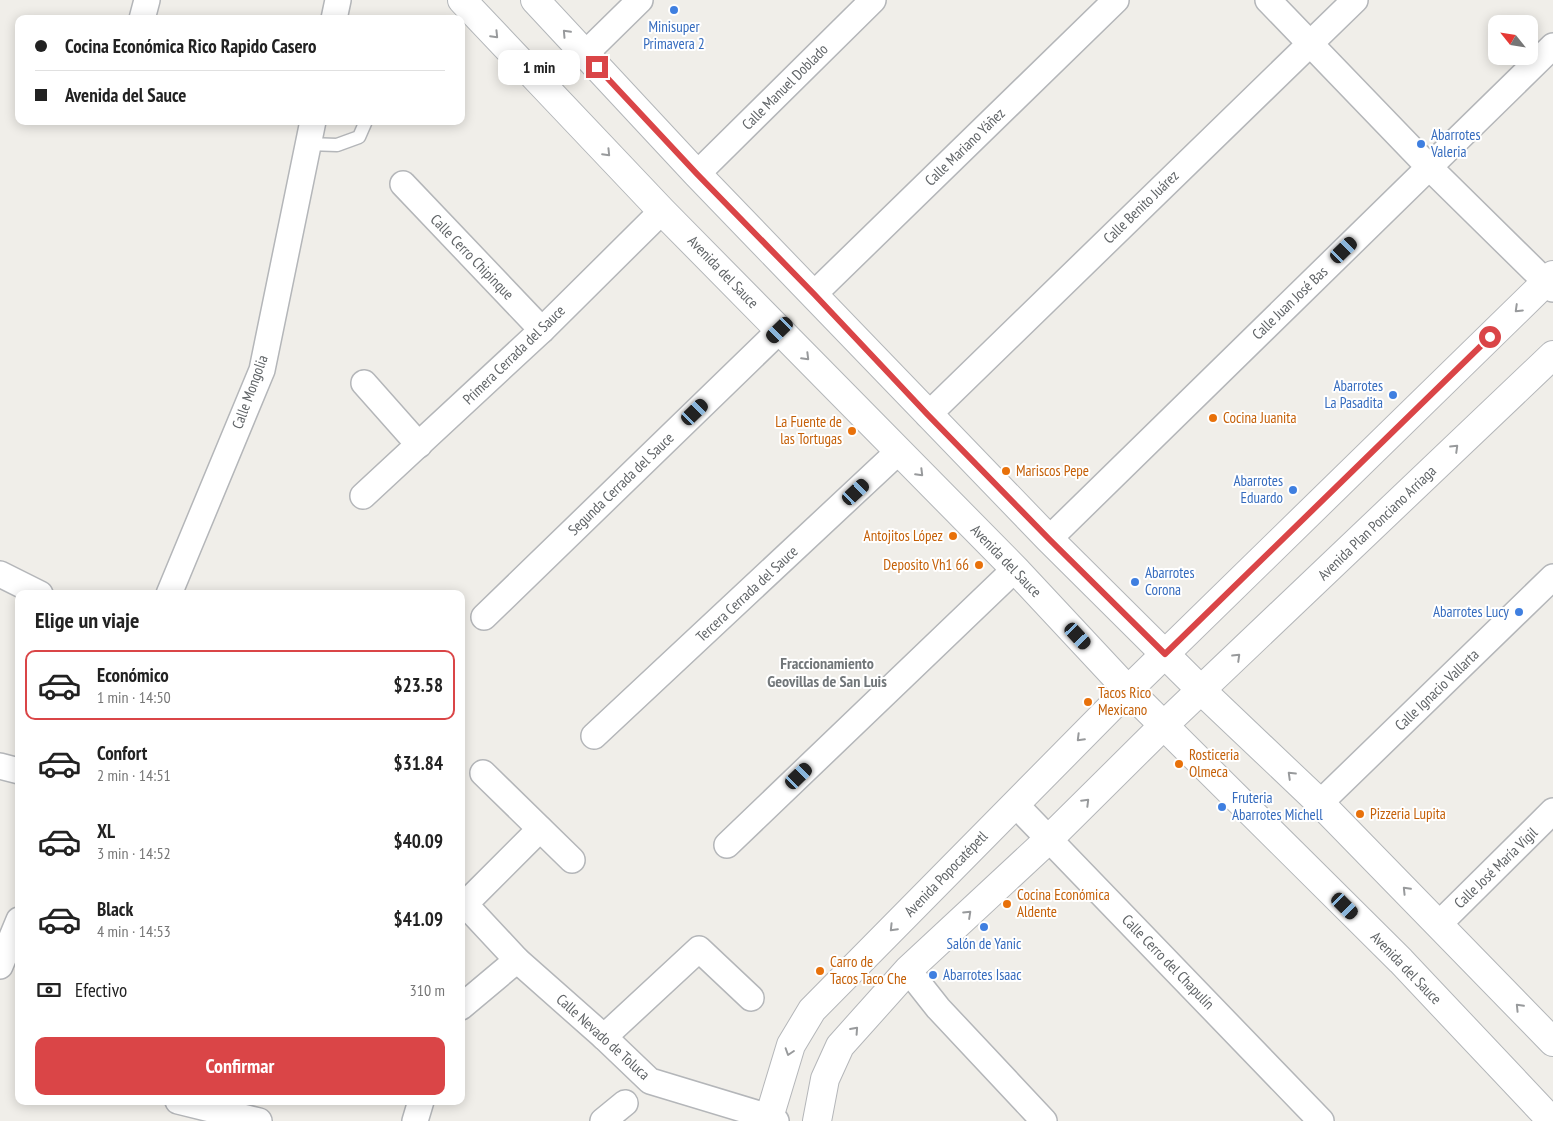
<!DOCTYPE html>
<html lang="es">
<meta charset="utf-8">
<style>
:root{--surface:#fff;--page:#f6f6f6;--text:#222;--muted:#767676;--line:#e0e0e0;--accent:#da4547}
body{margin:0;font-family:"PT Sans Narrow",sans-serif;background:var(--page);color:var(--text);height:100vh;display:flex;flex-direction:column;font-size:19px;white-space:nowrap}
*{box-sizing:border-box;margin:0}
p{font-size:16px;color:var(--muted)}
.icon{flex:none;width:28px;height:28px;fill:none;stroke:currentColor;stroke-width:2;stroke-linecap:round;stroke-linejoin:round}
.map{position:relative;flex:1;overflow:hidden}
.panel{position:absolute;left:15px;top:590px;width:450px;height:515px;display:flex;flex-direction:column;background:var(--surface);border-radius:10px;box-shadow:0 2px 12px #0003}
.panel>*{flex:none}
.banner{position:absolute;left:15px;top:15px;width:450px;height:110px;border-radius:10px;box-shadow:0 2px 12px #0003;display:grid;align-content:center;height:110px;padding:0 20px;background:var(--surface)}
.needle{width:32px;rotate:300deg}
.tools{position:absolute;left:1488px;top:15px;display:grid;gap:10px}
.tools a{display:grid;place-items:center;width:50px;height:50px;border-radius:10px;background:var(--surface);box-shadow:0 2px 12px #0003;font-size:25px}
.end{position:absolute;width:22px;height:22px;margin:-11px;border:6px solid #da4547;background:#fff;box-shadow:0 0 0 2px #fff}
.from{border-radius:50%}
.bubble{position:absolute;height:35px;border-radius:10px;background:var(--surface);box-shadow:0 2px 12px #0003;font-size:16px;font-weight:600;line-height:35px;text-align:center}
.car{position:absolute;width:15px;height:30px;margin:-15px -8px;border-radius:6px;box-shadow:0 0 4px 1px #0007;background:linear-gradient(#222 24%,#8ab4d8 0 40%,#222 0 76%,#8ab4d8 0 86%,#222 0)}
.banner b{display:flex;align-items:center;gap:18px;height:48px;font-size:19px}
.banner b+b{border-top:1px solid var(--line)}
.banner i{width:12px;height:12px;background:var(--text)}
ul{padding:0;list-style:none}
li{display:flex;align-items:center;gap:15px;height:70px;margin:0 10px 8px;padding:0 10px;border:2px solid transparent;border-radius:10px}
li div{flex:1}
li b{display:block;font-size:19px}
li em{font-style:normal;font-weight:600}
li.current{border-color:var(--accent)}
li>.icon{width:45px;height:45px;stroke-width:1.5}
h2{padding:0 20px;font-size:22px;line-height:60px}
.pay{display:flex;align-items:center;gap:12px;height:55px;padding:0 20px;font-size:19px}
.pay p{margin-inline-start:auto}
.action{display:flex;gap:10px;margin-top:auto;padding:10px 20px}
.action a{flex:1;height:58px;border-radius:10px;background:var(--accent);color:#fff;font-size:20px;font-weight:600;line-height:58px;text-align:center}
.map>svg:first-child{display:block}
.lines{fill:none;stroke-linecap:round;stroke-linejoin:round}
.service-casing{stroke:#b4b6b9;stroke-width:15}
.minor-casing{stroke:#b4b6b9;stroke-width:28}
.tertiary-casing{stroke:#b4b6b9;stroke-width:30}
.secondary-casing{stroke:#b3b6b9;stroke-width:30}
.service{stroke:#fff;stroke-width:12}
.minor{stroke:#fff;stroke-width:25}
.tertiary{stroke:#fff;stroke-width:28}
.secondary{stroke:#fff;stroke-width:28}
.oneway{stroke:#989a9c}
.route{stroke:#da4547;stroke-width:6}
.shop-dot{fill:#3f7fe0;stroke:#fff;stroke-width:2}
.food-dot{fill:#e8710a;stroke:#fff;stroke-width:2}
.labels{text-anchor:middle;stroke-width:4;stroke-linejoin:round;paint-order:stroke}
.shop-label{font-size:15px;fill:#366cbe;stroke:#fff;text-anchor:start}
.street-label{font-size:15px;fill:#606467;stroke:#fff}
.food-label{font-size:15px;fill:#c56008;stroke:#fff;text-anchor:start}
.neighbourhood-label{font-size:16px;font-weight:bold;fill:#717679;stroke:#fff}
</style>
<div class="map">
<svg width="1553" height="1121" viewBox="0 0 1553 1121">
<rect width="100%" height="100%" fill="#f0eee9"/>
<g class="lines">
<defs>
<polyline id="service" points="308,144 337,145 359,137 366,121"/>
<g id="minor">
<polyline points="1268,0 1429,167 1553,289"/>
<polyline points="142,19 147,0"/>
<polyline points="334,19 338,0"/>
<polyline points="585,54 640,0"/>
<polyline points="697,174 873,0"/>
<polyline points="403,184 542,330"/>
<polyline points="814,294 1116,0"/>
<polyline points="364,383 419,445"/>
<polyline points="928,415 1355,0"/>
<polyline points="363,496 542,330 662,211"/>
<polyline points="1049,539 1553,46"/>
<polyline points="0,574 40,594"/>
<polyline points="169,594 262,370 313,121"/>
<polyline points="484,617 780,330"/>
<polyline points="594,736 899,451"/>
<polyline points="0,766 19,771"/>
<polyline points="483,773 572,860"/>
<polyline points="1320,803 1553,577"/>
<polyline points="1015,804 1321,1121"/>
<polyline points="727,845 1015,569"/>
<polyline points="461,900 517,960 604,1037 650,1081 769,1117 776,1121"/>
<polyline points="465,904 540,829"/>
<polyline points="1439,924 1553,811"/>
<polyline points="0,966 19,920"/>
<polyline points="908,970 938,1008 1044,1121"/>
<polyline points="461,1007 517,960"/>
<polyline points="604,1037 699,949 751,998"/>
<polyline points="178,1101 259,1121"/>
<polyline points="415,1121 421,1101"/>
<polyline points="603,1121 625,1103"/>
</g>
<g id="tertiary">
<polyline points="768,1121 791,1045 812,1010 1128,690 1553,275"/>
<polyline points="817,1121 825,1079 840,1046 908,970 1049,839 1163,726 1553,355"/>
</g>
<g id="secondary">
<polyline points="462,0 662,211 1015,569 1128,690 1401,961 1552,1121"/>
<polyline points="535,0 697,174 1049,539 1202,691 1320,803 1553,1042"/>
</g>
</defs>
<use href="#service" class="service-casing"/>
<use href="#minor" class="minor-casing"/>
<use href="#tertiary" class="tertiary-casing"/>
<use href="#secondary" class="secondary-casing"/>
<use href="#service" class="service"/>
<use href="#minor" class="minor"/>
<use href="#tertiary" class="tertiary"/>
<use href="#secondary" class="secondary"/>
</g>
<defs><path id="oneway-chevron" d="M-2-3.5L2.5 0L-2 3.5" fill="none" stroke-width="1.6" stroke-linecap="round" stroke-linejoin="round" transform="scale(1.25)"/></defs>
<g class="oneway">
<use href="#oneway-chevron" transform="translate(566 33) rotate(-133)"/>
<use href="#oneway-chevron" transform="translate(495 35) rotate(46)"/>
<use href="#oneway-chevron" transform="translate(607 153) rotate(46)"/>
<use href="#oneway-chevron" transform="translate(1518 309) rotate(136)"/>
<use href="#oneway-chevron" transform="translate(806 357) rotate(45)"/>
<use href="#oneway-chevron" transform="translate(1455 448) rotate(-44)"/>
<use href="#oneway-chevron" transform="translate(920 473) rotate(45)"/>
<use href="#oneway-chevron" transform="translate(1237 657) rotate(-44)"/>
<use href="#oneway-chevron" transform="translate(1080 738) rotate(135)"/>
<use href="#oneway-chevron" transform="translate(1291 775) rotate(-136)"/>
<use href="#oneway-chevron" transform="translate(1086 802) rotate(-45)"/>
<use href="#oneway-chevron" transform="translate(1406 890) rotate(-134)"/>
<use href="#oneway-chevron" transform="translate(968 914) rotate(-43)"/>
<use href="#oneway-chevron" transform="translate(893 928) rotate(134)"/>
<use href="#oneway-chevron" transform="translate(1519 1007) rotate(-134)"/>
<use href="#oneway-chevron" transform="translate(855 1030) rotate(-48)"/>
<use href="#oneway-chevron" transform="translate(789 1052) rotate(108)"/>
</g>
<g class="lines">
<polyline class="route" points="597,67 697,174 814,294 928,415 1049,539 1165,654 1490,337"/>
</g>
<g class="shop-dot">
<circle cx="674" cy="10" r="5"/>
<circle cx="1421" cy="144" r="5"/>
<circle cx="1393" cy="395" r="5"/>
<circle cx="1293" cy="490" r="5"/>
<circle cx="1135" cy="582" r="5"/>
<circle cx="1519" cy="612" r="5"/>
<circle cx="1222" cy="807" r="5"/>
<circle cx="984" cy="927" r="5"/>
<circle cx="933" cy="975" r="5"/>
</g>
<g class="food-dot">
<circle cx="1213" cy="418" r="5"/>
<circle cx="852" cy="431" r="5"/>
<circle cx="1006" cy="471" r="5"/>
<circle cx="953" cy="536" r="5"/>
<circle cx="979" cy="565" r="5"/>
<circle cx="1088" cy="702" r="5"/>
<circle cx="1179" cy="764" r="5"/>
<circle cx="1360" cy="814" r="5"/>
<circle cx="1007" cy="904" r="5"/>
<circle cx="820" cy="971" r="5"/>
</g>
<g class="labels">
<g class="shop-label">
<text x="674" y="32" text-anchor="middle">Minisuper<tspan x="674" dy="17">Primavera 2</tspan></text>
<text x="1431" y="140">Abarrotes<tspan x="1431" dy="17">Valeria</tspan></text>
<text x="1383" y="391" text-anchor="end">Abarrotes<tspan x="1383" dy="17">La Pasadita</tspan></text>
<text x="1283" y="486" text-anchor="end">Abarrotes<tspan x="1283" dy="17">Eduardo</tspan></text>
<text x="1145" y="578">Abarrotes<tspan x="1145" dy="17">Corona</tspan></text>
<text x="1509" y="617" text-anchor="end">Abarrotes Lucy</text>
<text x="1232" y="803">Fruteria<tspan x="1232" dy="17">Abarrotes Michell</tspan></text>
<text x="984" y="949" text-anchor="middle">Salón de Yanic</text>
<text x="943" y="980">Abarrotes Isaac</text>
</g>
<g class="street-label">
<text transform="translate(785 87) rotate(-45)" y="5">Calle Manuel Doblado</text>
<text transform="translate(965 147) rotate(-44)" y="5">Calle Mariano Yáñez</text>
<text transform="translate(1141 207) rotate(-44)" y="5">Calle Benito Juárez</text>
<text transform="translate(472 257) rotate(46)" y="5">Calle Cerro Chipinque</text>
<text transform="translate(723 272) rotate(46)" y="5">Avenida del Sauce</text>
<text transform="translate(1290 303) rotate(-44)" y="5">Calle Juan José Bas</text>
<text transform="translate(514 355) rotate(-44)" y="5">Primera Cerrada del Sauce</text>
<text transform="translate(250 392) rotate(-70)" y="5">Calle Mongolia</text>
<text transform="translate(621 484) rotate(-44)" y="5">Segunda Cerrada del Sauce</text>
<text transform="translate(1377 523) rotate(-44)" y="5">Avenida Plan Ponciano Arriaga</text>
<text transform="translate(1006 561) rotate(46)" y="5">Avenida del Sauce</text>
<text transform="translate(747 594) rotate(-43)" y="5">Tercera Cerrada del Sauce</text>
<text transform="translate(1437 690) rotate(-44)" y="5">Calle Ignacio Vallarta</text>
<text transform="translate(1496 868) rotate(-44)" y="5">Calle José María Vigil</text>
<text transform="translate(946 874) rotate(-46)" y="5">Avenida Popocatépetl</text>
<text transform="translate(1168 962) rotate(46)" y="5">Calle Cerro del Chapulín</text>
<text transform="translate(1406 968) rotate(46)" y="5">Avenida del Sauce</text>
<text transform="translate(603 1037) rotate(42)" y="5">Calle Nevado de Toluca</text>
</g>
<g class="food-label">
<text x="1223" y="423">Cocina Juanita</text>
<text x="842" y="427" text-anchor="end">La Fuente de<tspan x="842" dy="17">las Tortugas</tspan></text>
<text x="1016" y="476">Mariscos Pepe</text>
<text x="943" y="541" text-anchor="end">Antojitos López</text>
<text x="969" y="570" text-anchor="end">Deposito Vh1 66</text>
<text x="1098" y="698">Tacos Rico<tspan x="1098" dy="17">Mexicano</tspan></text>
<text x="1189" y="760">Rosticeria<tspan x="1189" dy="17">Olmeca</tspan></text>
<text x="1370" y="819">Pizzeria Lupita</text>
<text x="1017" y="900">Cocina Económica<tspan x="1017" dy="17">Aldente</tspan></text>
<text x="830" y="967">Carro de<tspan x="830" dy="17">Tacos Taco Che</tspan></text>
</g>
<g class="neighbourhood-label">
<text x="827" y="669">Fraccionamiento<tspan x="827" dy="18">Geovillas de San Luis</tspan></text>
</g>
</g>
</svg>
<div class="tools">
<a><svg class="needle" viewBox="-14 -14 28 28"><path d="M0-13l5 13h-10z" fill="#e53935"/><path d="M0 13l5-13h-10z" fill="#767676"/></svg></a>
</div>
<i class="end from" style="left:1490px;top:337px"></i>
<i class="end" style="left:597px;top:67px"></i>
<div class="bubble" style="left:498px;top:50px;width:82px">1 min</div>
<i class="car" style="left:1344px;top:250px;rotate:46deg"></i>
<i class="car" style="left:780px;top:330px;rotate:226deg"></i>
<i class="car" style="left:695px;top:412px;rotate:46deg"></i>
<i class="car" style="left:856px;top:492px;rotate:47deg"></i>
<i class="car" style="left:1078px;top:636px;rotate:137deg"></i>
<i class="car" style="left:799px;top:776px;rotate:46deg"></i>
<i class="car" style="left:1345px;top:906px;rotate:135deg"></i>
<div class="banner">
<b><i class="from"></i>Cocina Económica Rico Rapido Casero</b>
<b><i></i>Avenida del Sauce</b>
</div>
<section class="panel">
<h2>Elige un viaje</h2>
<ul>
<li class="current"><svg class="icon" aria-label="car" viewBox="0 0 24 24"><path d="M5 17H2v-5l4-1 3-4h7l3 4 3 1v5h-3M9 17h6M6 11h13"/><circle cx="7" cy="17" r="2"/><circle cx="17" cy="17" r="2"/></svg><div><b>Económico</b><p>1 min · 14:50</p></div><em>$23.58</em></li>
<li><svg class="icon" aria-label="car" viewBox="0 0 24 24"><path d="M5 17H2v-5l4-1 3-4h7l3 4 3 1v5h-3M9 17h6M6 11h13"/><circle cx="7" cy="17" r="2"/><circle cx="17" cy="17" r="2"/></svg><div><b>Confort</b><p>2 min · 14:51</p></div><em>$31.84</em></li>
<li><svg class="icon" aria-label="car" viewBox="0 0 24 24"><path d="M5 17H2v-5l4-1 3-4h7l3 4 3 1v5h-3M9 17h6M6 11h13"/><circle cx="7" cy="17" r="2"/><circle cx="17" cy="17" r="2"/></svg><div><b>XL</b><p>3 min · 14:52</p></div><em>$40.09</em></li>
<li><svg class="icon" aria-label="car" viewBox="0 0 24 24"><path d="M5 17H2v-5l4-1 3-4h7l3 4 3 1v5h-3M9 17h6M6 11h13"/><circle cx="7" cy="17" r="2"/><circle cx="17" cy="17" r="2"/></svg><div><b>Black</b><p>4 min · 14:53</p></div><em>$41.09</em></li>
</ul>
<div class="pay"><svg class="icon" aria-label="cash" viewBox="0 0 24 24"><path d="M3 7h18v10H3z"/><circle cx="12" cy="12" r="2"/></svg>Efectivo<p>310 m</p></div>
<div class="action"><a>Confirmar</a></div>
</section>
</div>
